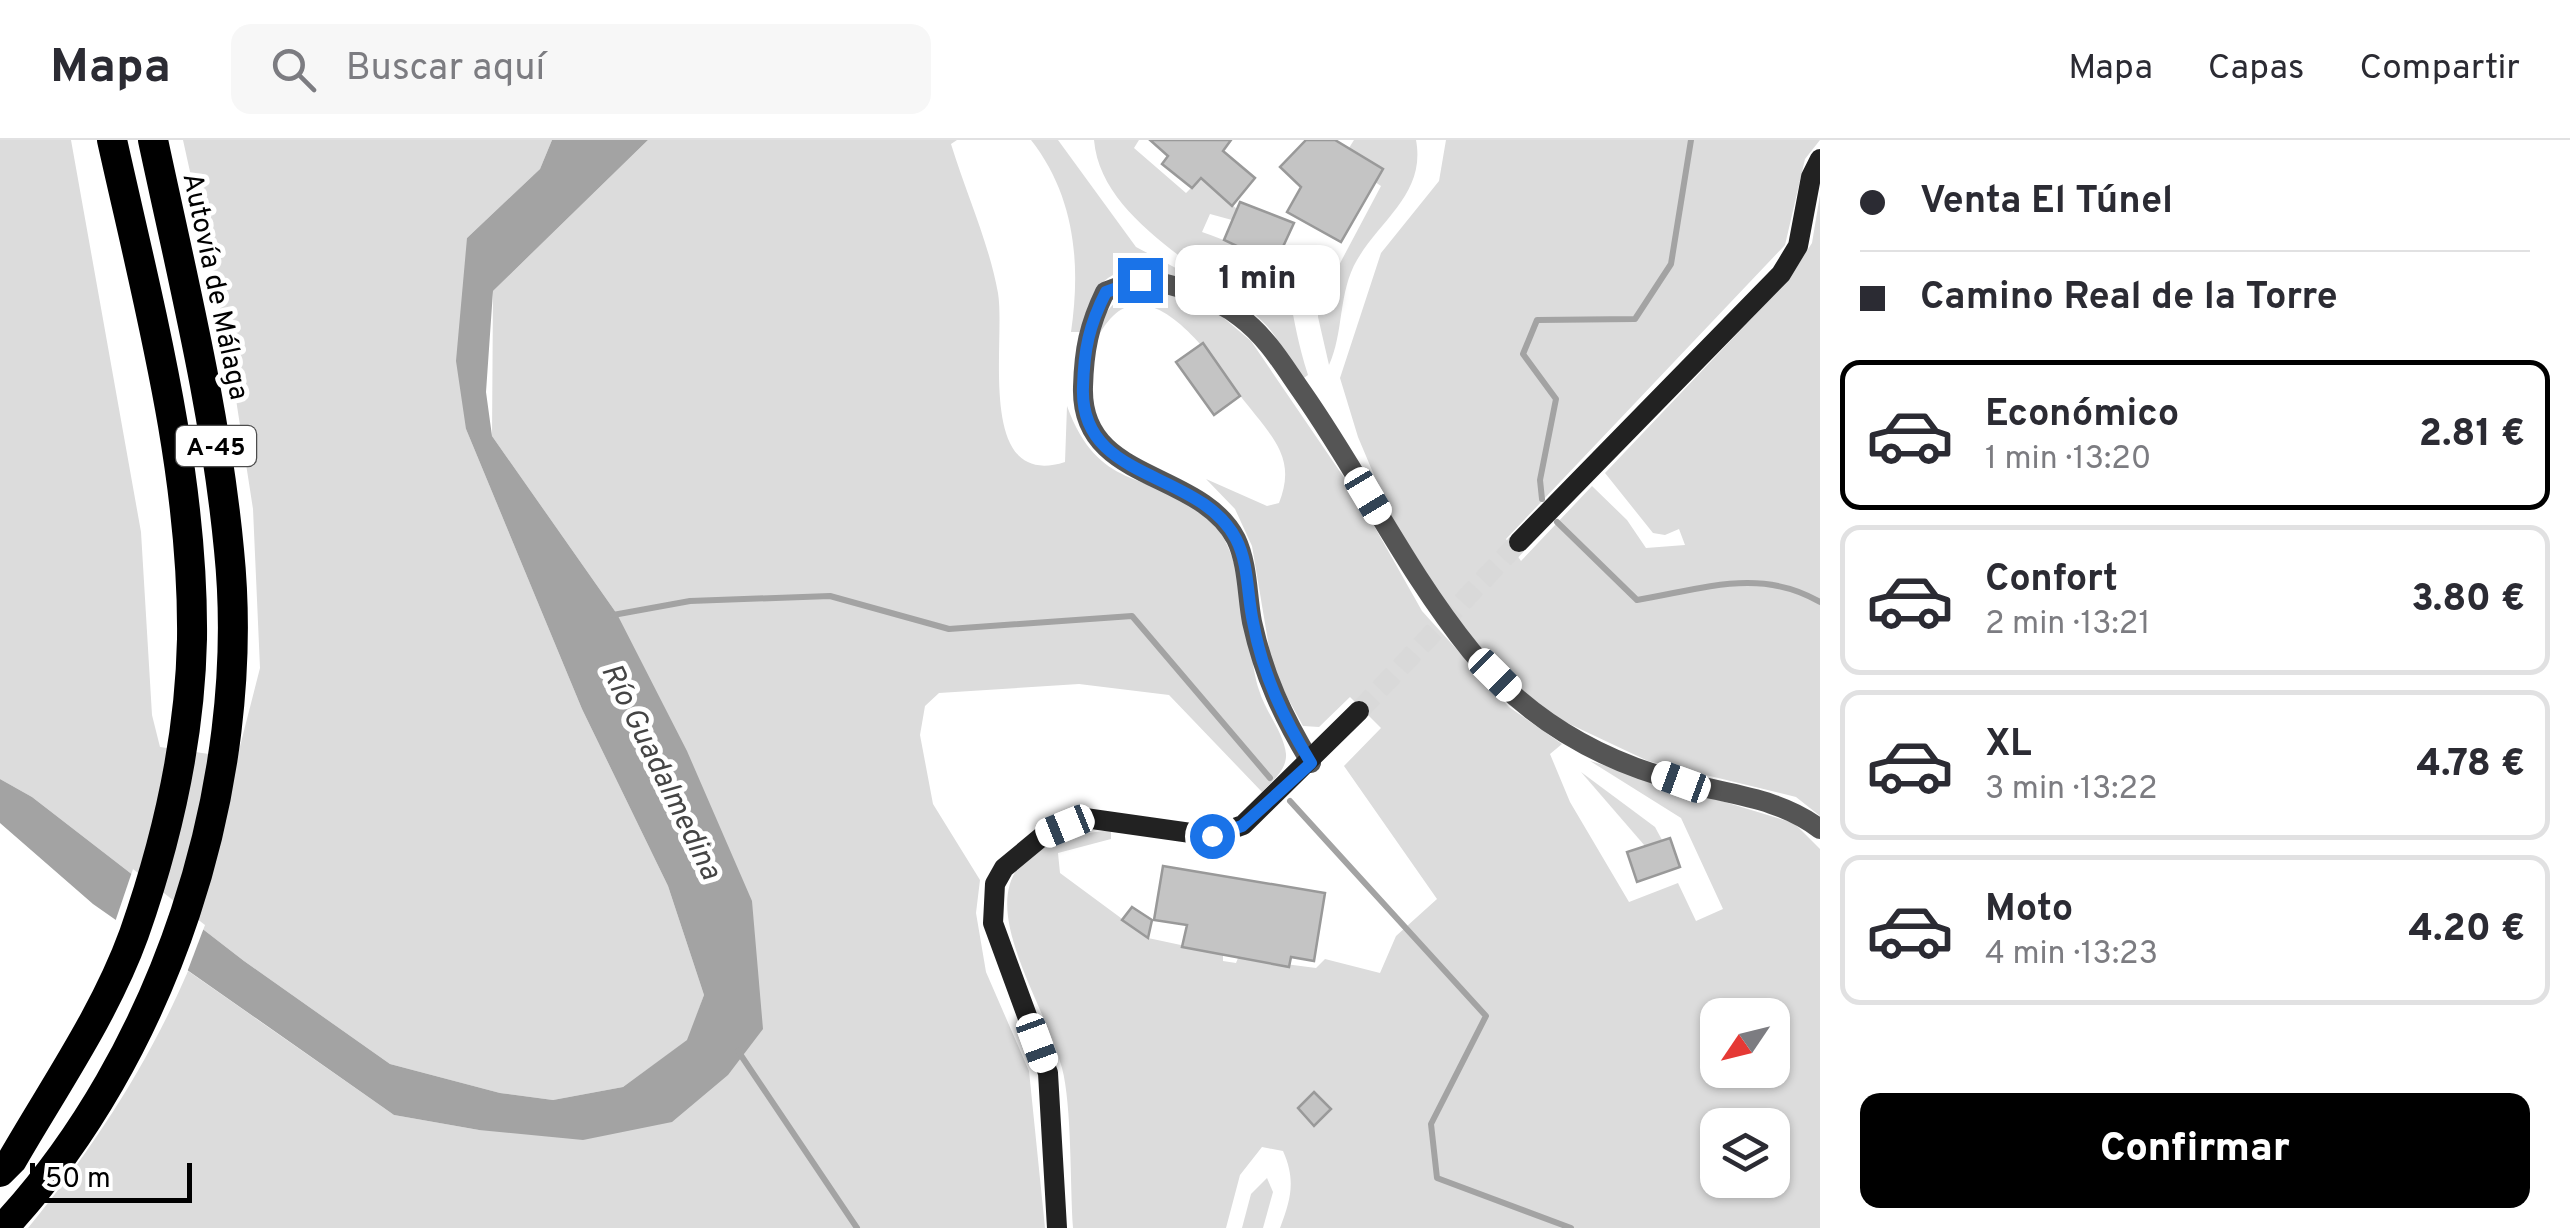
<!DOCTYPE html>
<html lang="es">
<meta charset="utf-8">
<style>
:root{--surface:#fff;--page:#f7f7f7;--text:#2b2b33;--muted:#7c7c81;--line:#e1e1e2;--accent:#000}
body{margin:0;font-family:Overpass,sans-serif;background:var(--page);color:var(--text);height:100vh;display:flex;flex-direction:column;font-size:38px;white-space:nowrap}
*{box-sizing:border-box;margin:0}
p{font-size:32px;color:var(--muted)}
.icon{flex:none;width:55px;height:55px;fill:none;stroke:currentColor;stroke-width:2;stroke-linecap:round;stroke-linejoin:round}
.map{position:relative;flex:1;overflow:hidden}
.side{display:flex;flex-direction:column;background:var(--surface);width:750px}
.side>*{flex:none}
.guide{display:grid;align-content:center;height:220px;padding:0 40px;background:var(--surface)}
.needle{width:65px;rotate:235deg}
.buttons{position:absolute;left:1700px;top:858px;display:grid;gap:20px}
.buttons a{display:grid;place-items:center;width:90px;height:90px;border-radius:20px;background:var(--surface);box-shadow:0 2px 8px #0004;font-size:50px}
.scale{position:absolute;left:30px;bottom:25px;width:162px;box-sizing:border-box;padding-left:10px;border:5px solid #000;border-top:0;font-size:28px;line-height:35px;white-space:nowrap;color:#000;-webkit-text-stroke:8px #fff;paint-order:stroke}
.end{position:absolute;width:45px;height:45px;margin:-22px;border:12px solid #1a73e8;background:#fff;box-shadow:0 0 0 5px #fff}
.from{border-radius:50%}
.bubble{position:absolute;height:70px;border-radius:20px;background:var(--surface);box-shadow:0 2px 8px #0004;font-size:32px;font-weight:800;line-height:70px;text-align:center}
.car{position:absolute;width:30px;height:60px;margin:-30px -15px;border-radius:12px;box-shadow:0 0 8px 2px #0007;background:linear-gradient(#fff 24%,#345 0 40%,#fff 0 76%,#345 0 86%,#fff 0)}
.guide b{display:flex;align-items:center;gap:35px;height:95px;font-size:38px}
.guide b+b{border-top:2px solid var(--line)}
.guide i{width:25px;height:25px;background:var(--text)}
ul{padding:0;list-style:none}
li{display:flex;align-items:center;gap:30px;height:150px;margin:0 20px 15px;padding:0 20px;border:5px solid var(--line);border-radius:20px}
li div{flex:1}
li b{display:block;font-size:38px}
li em{font-style:normal;font-weight:800}
li.selected{border-color:var(--accent)}
li>.icon{width:90px;height:90px;stroke-width:1.5}
.cta{display:flex;gap:20px;margin-top:auto;padding:20px 40px}
.cta a{flex:1;height:115px;border-radius:20px;background:var(--accent);color:#fff;font-size:40px;font-weight:800;line-height:115px;text-align:center}
header{display:flex;align-items:center;gap:60px;box-sizing:border-box;height:140px;padding:0 50px;background:var(--surface);border-bottom:2px solid var(--line)}
header strong{font-size:48px}
nav{display:flex;gap:55px;margin-inline-start:auto;font-size:35px}
.search{width:700px;height:90px;background:var(--page);display:flex;align-items:center;gap:25px;box-sizing:border-box;padding:0 35px;border-radius:20px;color:var(--muted);font-size:38px}
main{display:flex;flex:1;min-height:0}
.map>svg:first-child{display:block}
.green{fill:#dcdcdc;fill-rule:evenodd}
.water{fill:#a3a3a3}
.pier{fill:#fff}
.lines{fill:none;stroke-linecap:round;stroke-linejoin:round}
.stream{stroke:#a3a3a3;stroke-width:6}
.building{fill:#c4c4c4;stroke:#999;stroke-width:2.5}
.secondary-tunnel{stroke:#d9d9d9;stroke-width:20;stroke-dasharray:20 10;stroke-linecap:butt}
.street{stroke:#555;stroke-width:20}
.secondary{stroke:#222;stroke-width:20}
.highway{stroke:#000;stroke-width:30}
.route{stroke:#1a73e8;stroke-width:12}
.labels{text-anchor:middle;stroke-width:10;stroke-linejoin:round;paint-order:stroke}
.shield{fill:#fff;stroke:#4c4c4c;stroke-width:2.5}
.shield-label{font-size:25px;font-weight:bold;fill:#000}
.street-label{font-size:28px;fill:#000;stroke:#fff}
.water-label{font-size:30px;font-style:italic;fill:#444;stroke:#fff}
</style>
<header>
<strong>Mapa</strong>
<div class="search"><svg class="icon" aria-label="search" viewBox="0 0 24 24"><circle cx="10" cy="10" r="6"/><path d="M15 15l6 6"/></svg>Buscar aquí</div>
<nav><a>Mapa</a><a>Capas</a><a>Compartir</a></nav>
</header>
<main>
<div class="map">
<svg width="1820" height="1088" viewBox="0 0 1820 1088">
<rect width="100%" height="100%" fill="#fff"/>
<g class="green">
<polygon points="0,0 71,0 141,392 152,575 160,607 237,618 260,528 253,369 226,195 183,0 552,0 540,29 467,98 466,289 582,569 668,746 704,855 688,900 623,947 553,960 500,953 390,924 244,821 32,657 0,639"/>
<path d="M 648,0 L 957,0 L 951,4 C 966,53 989,103 998,153 C 1006,201 975,351 1065,322 L 1067,266 C 1101,359 1156,327 1211,381 C 1246,415 1245,503 1259,550 C 1265,571 1284,593 1286,614 C 1287,630 1272,641 1262,652 L 1169,555 L 1079,544 L 939,553 L 925,566 L 920,595 L 933,664 L 980,740 L 976,773 L 986,832 L 1029,931 L 1045,1088 L 28,1088 C 92,1010 149,923 188,831 L 394,975 L 479,990 L 728,935 L 617,474 L 492,296 L 493,151 Z"/>
<path d="M 1031,0 L 1058,0 L 1136,107 L 1206,144 L 1209,152 C 1145,129 1099,106 1081,192 L 1071,192 C 1081,124 1075,56 1031,0 Z"/>
<path d="M 1094,0 L 1139,0 L 1134,8 L 1186,53 L 1201,38 L 1237,69 L 1232,80 L 1210,74 L 1202,92 C 1309,130 1278,141 1308,235 L 1301,240 C 1289,221 1279,197 1263,182 C 1211,129 1101,82 1094,0 Z"/>
<path d="M 1354,0 L 1416,0 C 1426,53 1381,79 1357,120 C 1338,152 1344,193 1329,225 L 1318,177 L 1319,144 L 1329,144 L 1381,46 L 1375,42 L 1383,29 L 1349,8 Z"/>
<polygon points="1446,0 1820,0 1805,19 1785,105 1506,399 1521,421 1592,346 1627,380 1646,408 1685,405 1679,389 1665,395 1653,393 1605,333 1788,140 1812,103 1820,55 1820,676 1796,657 1648,621 1542,571 1463,490 1393,380 1358,297 1340,238 1381,113 1439,41"/>
<path d="M 1136,149 L 1170,153 L 1213,169 L 1251,201 L 1360,361 L 1422,471 L 1509,567 L 1562,604 L 1550,614 L 1570,662 L 1629,762 L 1678,743 L 1696,781 L 1723,769 L 1681,678 L 1590,621 L 1794,683 L 1820,709 L 1820,1088 L 1280,1088 C 1291,1059 1296,1040 1283,1011 L 1262,1007 L 1240,1035 L 1226,1088 L 1073,1088 C 1070,1045 1072,966 1062,928 C 1035,832 930,709 1111,690 L 1111,699 L 1058,713 L 1060,733 L 1148,798 L 1223,814 L 1223,821 L 1236,823 L 1238,818 L 1316,828 L 1325,819 L 1380,833 L 1396,796 L 1437,759 L 1344,626 L 1381,588 L 1350,557 L 1319,587 L 1303,586 L 1273,531 L 1252,406 L 1235,369 L 1206,339 L 1267,366 L 1279,363 C 1286,345 1288,329 1280,311 C 1271,291 1252,272 1239,254 C 1207,210 1138,110 1095,203 C 1101,174 1110,163 1136,149 ZM 1718,875 L 1772,875 L 1772,930 L 1718,930 ZM 1718,985 L 1772,985 L 1772,1040 L 1718,1040 Z"/>
<polygon points="1581,632 1655,687 1662,700 1645,706"/>
<polygon points="1267,1038 1273,1052 1263,1088 1242,1088 1251,1054"/>
</g>
<polygon class="water" points="552,0 648,0 493,151 486,252 492,296 617,474 687,611 752,761 763,889 728,935 672,982 583,1000 479,990 394,975 93,764 0,683 0,639 32,657 244,821 390,924 500,953 553,960 623,947 687,900 704,855 668,746 582,569 466,289 456,221 467,98 540,29"/>
<polygon class="pier" points="133,729 205,785 186,835 114,785"/>
<g class="lines">
<g class="stream">
<polyline points="1542,359 1540,340 1556,259 1523,214 1537,180 1635,179 1671,124 1691,0"/>
<path d="M 1557,382 L 1637,460 C 1703,449 1760,427 1820,462"/>
<polyline points="613,475 690,461 830,456 949,489 1132,476 1270,638"/>
<polyline points="1290,661 1486,876 1431,984 1437,1038 1571,1088"/>
<polyline points="738,911 857,1088"/>
</g>
</g>
<g class="building">
<polygon points="1150,0 1231,0 1223,11 1255,38 1232,66 1201,38 1192,48 1162,24 1168,16"/>
<polygon points="1306,0 1335,0 1383,29 1341,102 1287,72 1301,47 1280,27"/>
<polygon points="1240,62 1294,83 1275,124 1224,100"/>
<polygon points="1203,203 1240,256 1214,275 1176,222"/>
<polygon points="1670,698 1680,727 1637,742 1627,712"/>
<polygon points="1163,726 1325,753 1314,821 1291,817 1289,827 1182,807 1187,785 1154,780"/>
<polygon points="1132,767 1152,780 1148,798 1122,780"/>
<polygon points="1314,952 1331,969 1314,986 1298,968"/>
</g>
<g class="lines">
<polyline class="secondary-tunnel" points="1359,571 1519,402"/>
<path class="street" d="M 1311,623 C 1283,577 1264,536 1252,482 C 1247,456 1248,424 1236,399 C 1200,329 1080,343 1083,247 C 1084,210 1089,185 1105,152 C 1116,148 1130,141 1141,141 C 1169,140 1218,160 1240,177 C 1267,197 1283,225 1302,252 C 1361,336 1406,431 1471,511 C 1527,579 1601,622 1686,643 C 1733,655 1781,659 1820,689"/>
<g class="secondary">
<polyline points="1519,402 1781,134 1798,106 1811,37 1820,19"/>
<polyline points="1057,1088 1048,933 993,783 995,744 1004,728 1045,694 1085,678 1212,696 1243,685 1359,571"/>
</g>
<g class="highway">
<path d="M 0,1032 L 12,1020 C 54,947 105,874 134,794 C 167,700 190,599 192,499 C 194,332 148,162 112,0"/>
<path d="M 3,1088 C 164,916 253,645 229,410 C 216,272 182,136 153,0"/>
</g>
</g>
<g class="lines">
<path class="route" d="M 1140,140 L 1106,152 C 1089,185 1084,210 1083,247 C 1079,343 1200,329 1236,399 C 1249,424 1247,456 1253,482 C 1263,536 1283,577 1311,623 L 1242,686 L 1212,696"/>
</g>
<g class="labels">
<rect class="shield" x="176" y="286" width="80" height="40" rx="8"/>
<g class="shield-label">
<text x="216" y="315">A-45</text>
</g>
<g class="street-label">
<text transform="translate(217 146) rotate(78)" y="10">Autovía de Málaga</text>
</g>
<g class="water-label">
<text transform="translate(662 631) rotate(64)" y="10">Río Guadalmedina</text>
</g>
</g>
</svg>
<div class="buttons">
<a><svg class="needle" viewBox="-14 -14 28 28"><path d="M0-13l5 13h-10z" fill="#e53935"/><path d="M0 13l5-13h-10z" fill="#7c7c81"/></svg></a>
<a><svg class="icon" aria-label="layers" viewBox="0 0 24 24"><path d="M12 4l9 5-9 5-9-5zM3 14l9 5 9-5"/></svg></a>
</div>
<div class="scale">50 m</div>
<i class="end from" style="left:1212px;top:696px"></i>
<i class="end" style="left:1140px;top:140px"></i>
<div class="bubble" style="left:1175px;top:105px;width:165px">1 min</div>
<i class="car" style="left:1368px;top:356px;rotate:149deg"></i>
<i class="car" style="left:1495px;top:535px;rotate:135deg"></i>
<i class="car" style="left:1681px;top:642px;rotate:290deg"></i>
<i class="car" style="left:1065px;top:686px;rotate:248deg"></i>
<i class="car" style="left:1037px;top:903px;rotate:160deg"></i>
</div>
<section class="side">
<div class="guide">
<b><i class="from"></i>Venta El Túnel</b>
<b><i></i>Camino Real de la Torre</b>
</div>
<ul>
<li class="selected"><svg class="icon" aria-label="car" viewBox="0 0 24 24"><path d="M5 17H2v-5l4-1 3-4h7l3 4 3 1v5h-3M9 17h6M6 11h13"/><circle cx="7" cy="17" r="2"/><circle cx="17" cy="17" r="2"/></svg><div><b>Económico</b><p>1 min · 13:20</p></div><em>2.81 €</em></li>
<li><svg class="icon" aria-label="car" viewBox="0 0 24 24"><path d="M5 17H2v-5l4-1 3-4h7l3 4 3 1v5h-3M9 17h6M6 11h13"/><circle cx="7" cy="17" r="2"/><circle cx="17" cy="17" r="2"/></svg><div><b>Confort</b><p>2 min · 13:21</p></div><em>3.80 €</em></li>
<li><svg class="icon" aria-label="car" viewBox="0 0 24 24"><path d="M5 17H2v-5l4-1 3-4h7l3 4 3 1v5h-3M9 17h6M6 11h13"/><circle cx="7" cy="17" r="2"/><circle cx="17" cy="17" r="2"/></svg><div><b>XL</b><p>3 min · 13:22</p></div><em>4.78 €</em></li>
<li><svg class="icon" aria-label="car" viewBox="0 0 24 24"><path d="M5 17H2v-5l4-1 3-4h7l3 4 3 1v5h-3M9 17h6M6 11h13"/><circle cx="7" cy="17" r="2"/><circle cx="17" cy="17" r="2"/></svg><div><b>Moto</b><p>4 min · 13:23</p></div><em>4.20 €</em></li>
</ul>
<div class="cta"><a>Confirmar</a></div>
</section>
</main>
